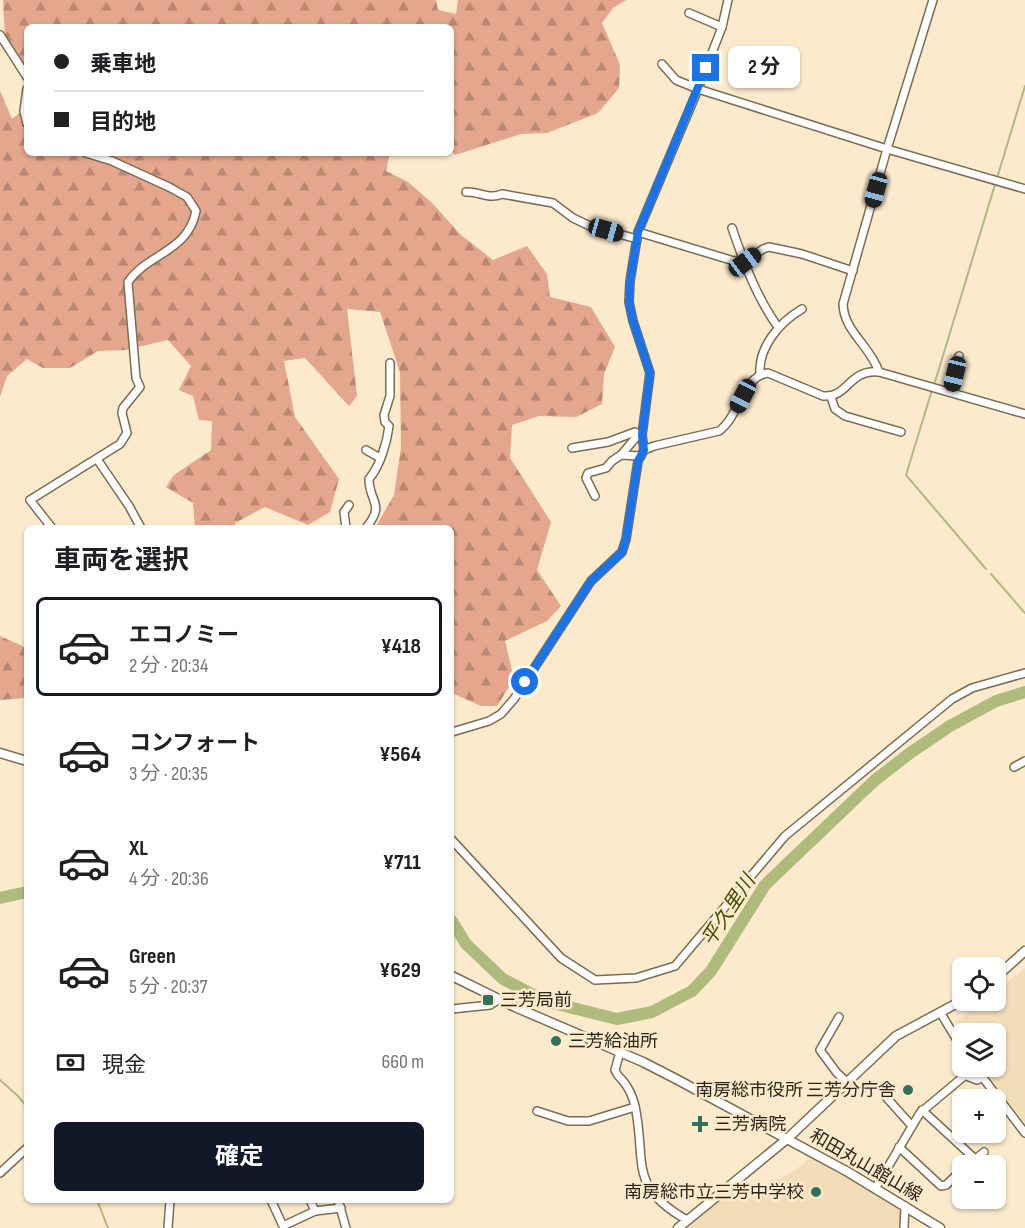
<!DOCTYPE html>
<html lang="ja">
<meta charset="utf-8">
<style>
:root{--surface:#fff;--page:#f2f2f2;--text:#202124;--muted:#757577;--line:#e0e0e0;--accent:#111827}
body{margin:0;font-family:"Sofia Sans Condensed","Noto Sans JP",sans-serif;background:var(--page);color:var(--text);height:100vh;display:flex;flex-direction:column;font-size:22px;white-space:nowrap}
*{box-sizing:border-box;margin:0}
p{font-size:20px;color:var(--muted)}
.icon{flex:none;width:33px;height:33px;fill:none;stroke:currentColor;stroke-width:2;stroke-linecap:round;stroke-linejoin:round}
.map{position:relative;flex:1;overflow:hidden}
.side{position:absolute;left:24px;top:525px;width:430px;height:678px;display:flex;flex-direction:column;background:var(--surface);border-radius:9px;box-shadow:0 2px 4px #0004}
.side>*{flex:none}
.top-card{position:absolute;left:24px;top:24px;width:430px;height:132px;border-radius:9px;box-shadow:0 2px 4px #0004;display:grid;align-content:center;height:132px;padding:0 30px;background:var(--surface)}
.buttons{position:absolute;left:952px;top:957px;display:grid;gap:12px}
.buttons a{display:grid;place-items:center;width:54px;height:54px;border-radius:9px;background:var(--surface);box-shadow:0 2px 4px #0004;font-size:30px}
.end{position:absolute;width:27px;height:27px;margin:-14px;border:8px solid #1a73e8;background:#fff;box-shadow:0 0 0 3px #fff}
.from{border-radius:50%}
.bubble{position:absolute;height:42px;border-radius:9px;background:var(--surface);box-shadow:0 2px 4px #0004;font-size:20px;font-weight:700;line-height:42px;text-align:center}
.car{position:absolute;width:18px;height:36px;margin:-18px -9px;border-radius:8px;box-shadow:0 0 4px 2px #0007;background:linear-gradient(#222 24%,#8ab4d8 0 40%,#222 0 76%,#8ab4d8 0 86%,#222 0)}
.top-card b{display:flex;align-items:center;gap:21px;height:57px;font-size:22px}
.top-card b+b{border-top:2px solid var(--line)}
.top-card i{width:15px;height:15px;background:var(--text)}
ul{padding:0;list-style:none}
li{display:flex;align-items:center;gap:18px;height:99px;margin:0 12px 9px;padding:0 18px;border:3px solid transparent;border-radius:9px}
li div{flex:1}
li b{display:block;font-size:22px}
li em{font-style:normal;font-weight:700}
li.current{border-color:var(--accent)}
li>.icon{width:54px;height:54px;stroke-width:1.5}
h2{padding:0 30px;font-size:27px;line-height:72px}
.pay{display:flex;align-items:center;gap:15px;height:66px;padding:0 30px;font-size:22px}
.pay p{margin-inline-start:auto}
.button{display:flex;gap:12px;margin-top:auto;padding:12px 30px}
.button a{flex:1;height:69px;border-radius:9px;background:var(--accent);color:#fff;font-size:24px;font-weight:700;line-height:69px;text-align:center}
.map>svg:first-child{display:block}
.built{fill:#f3ddb9}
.forest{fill:url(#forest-firs)}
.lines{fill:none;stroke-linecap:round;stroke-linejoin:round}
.stream{stroke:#afba7d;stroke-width:2}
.river{stroke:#afba7d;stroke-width:12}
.minor-casing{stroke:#7c6c52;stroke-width:10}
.major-casing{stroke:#7c6c52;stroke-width:11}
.minor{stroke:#fff;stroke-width:7}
.major{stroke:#fff;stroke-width:8}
.route{stroke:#1a73e8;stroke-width:8}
.poi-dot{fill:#31705d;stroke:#fceacc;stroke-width:2}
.labels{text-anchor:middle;stroke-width:5;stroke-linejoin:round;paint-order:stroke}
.poi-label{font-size:18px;fill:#2b2419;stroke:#fceacc;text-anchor:start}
.street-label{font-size:18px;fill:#2b2419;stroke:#fceacc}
.water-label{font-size:20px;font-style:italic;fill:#424a00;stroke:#fceacc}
</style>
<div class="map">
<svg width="1025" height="1228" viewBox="0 0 1025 1228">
<defs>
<pattern id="forest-firs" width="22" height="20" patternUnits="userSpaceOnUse" patternTransform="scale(1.5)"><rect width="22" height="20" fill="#e4a68d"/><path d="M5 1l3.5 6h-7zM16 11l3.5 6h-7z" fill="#b98772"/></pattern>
</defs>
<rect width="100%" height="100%" fill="#fceacc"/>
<g class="built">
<polygon points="1025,968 1025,1123 982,1067 996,1066 996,1034 963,1034 963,1036 955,1022 984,1001 996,1000 996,991"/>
<polygon points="812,1157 901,1208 901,1228 686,1228 734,1187 750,1198 764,1186 792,1172"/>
</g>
<g class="forest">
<polygon points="3,0 436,0 438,10 456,14 458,0 626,0 613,8 602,23 620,65 619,88 598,113 547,133 521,134 455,155 452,152 452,27 27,27 27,69 5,37"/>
<polygon points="0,91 12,119 27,107 27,153 390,153 386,171 408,182 433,204 461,235 493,260 527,246 547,274 550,297 591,307 615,347 604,374 602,404 576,417 539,416 512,425 510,458 551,522 537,570 561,606 547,621 505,641 514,679 497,706 481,706 452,693 452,528 375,528 394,495 401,447 400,372 380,312 347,309 357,396 349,406 305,358 284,361 295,417 339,479 330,512 308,525 265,507 235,523 235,528 195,528 193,503 166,487 174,475 211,450 212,421 199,420 193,396 179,390 191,366 168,340 125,350 98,351 70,368 43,368 27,359 7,376 0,397"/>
<polygon points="0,636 27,648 27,698 0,700"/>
</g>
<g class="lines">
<g class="stream">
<polyline points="935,382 1025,86"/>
<polyline points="932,390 906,475 986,569"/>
<polyline points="991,574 1025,613"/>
<polyline points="0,1080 17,1095 27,1107"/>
<polyline points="97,1200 108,1228"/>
</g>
<g class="river">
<polyline points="0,898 27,892"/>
<polyline points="452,921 466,944 503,979 545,1001 617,1019 652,1012 692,991 711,971 765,885 874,781 910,753 950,726 996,701 1025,692"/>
</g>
<defs>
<g id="minor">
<polyline points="689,13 722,27"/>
<polyline points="0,35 27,77"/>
<polyline points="662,64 676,80 698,89 887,149 1025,189"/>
<polyline points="27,89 24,111 27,124"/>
<path d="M 466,192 C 479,191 489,200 502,194 L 553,203 L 573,218 L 590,226 L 637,239"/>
<path d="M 732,228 C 744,263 757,298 778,327"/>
<polyline points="638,232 734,261 745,262 763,249 769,247 802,254 853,271"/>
<path d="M 879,372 C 870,345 844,332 843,304 L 887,149 L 933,0"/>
<path d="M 760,374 C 758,347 780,322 802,309"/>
<polyline points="950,391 959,356"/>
<polyline points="831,397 835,409 845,416 901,432"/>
<polyline points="572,448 608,442 635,432 638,435 621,455"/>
<polyline points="366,450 380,458"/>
<polyline points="644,450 642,435 650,373 633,321 629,302 630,281 638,232 698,89 722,27 728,0"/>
<polyline points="97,459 129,506 141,528"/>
<polyline points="595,496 586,478 588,473 606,468 612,461 621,455 641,456"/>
<path d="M 52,528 L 30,500 L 120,444 L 127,433 L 122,413 L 123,408 L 140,387 L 136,378 L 128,282 C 148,253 188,252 196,211 L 187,197 L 169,187 L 112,161 L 86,153"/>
<polyline points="346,528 344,512 349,505"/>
<path d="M 366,528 C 386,503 369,503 369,479 C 380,466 387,443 389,426 L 385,422 L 384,415 L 390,396 L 390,363"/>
<path d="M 452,732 L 489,721 L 501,714 L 514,699 L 591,581 L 622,552 L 626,539 L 638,461 L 644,450 L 654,446 L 719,431 C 740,416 742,376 768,373 L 823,396 C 849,398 848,369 879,372 L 1025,414"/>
<polyline points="1014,767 1025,761"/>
<polyline points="452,840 561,958 595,980 636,978 675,966 785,836 952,699 972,688 1025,673"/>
<polyline points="452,1009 490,1005 499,999"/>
<polyline points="940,1012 963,1050"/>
<polyline points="839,1017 820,1050 837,1073 847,1082"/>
<path d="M 620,1052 L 615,1070 C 617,1076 620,1077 623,1081 C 629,1088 633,1098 635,1106 C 647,1163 627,1186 687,1220"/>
<polyline points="974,1066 1025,1133"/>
<polyline points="964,1075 977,1080 983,1077"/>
<polyline points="886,1097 911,1125"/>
<polyline points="922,1110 974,1158"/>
<polyline points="537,1111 568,1121 589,1121 635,1107"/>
<polyline points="899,1147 941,1186 946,1185 963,1169"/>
<polyline points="967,1166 984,1152"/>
<polyline points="0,1173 27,1148"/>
<polyline points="876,1187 920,1113 963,1077 968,1066"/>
<polyline points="271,1200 283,1226 315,1211 341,1208"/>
<polyline points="310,1200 315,1211"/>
<polyline points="338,1200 346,1228"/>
<polyline points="168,1228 170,1200"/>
<polyline points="904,1228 905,1206"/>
</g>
<g id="major">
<polyline points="0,753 27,761"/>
<polyline points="452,976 515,1007 643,1062 678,1080 848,1172 940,1228"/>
<polyline points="996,977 1025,951"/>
<polyline points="678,1228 787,1139 896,1036 963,1000"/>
</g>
</defs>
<use href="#minor" class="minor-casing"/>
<use href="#major" class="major-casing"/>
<use href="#minor" class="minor"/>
<use href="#major" class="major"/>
</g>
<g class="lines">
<polyline class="route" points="525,682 591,581 622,552 626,539 638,461 644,450 642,435 650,373 633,321 629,302 630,281 638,232 706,68"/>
</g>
<g class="poi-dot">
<rect x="482" y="994" width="12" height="12" rx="3"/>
<circle cx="556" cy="1041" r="6"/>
<circle cx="908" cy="1090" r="6"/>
<path d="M697 1115h6v6h6v6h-6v6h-6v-6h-6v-6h6z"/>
<circle cx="816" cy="1192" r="6"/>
</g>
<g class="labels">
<g class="poi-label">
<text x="500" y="1006">三芳局前</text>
<text x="568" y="1047">三芳給油所</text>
<text x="896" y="1096" text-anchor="end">南房総市役所 三芳分庁舎</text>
<text x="714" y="1130">三芳病院</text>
<text x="804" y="1198" text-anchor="end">南房総市立三芳中学校</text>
</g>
<g class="street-label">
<text transform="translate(866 1165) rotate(30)" y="6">和田丸山館山線</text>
</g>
<g class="water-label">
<text transform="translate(728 910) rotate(-57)" y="7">平久里川</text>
</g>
</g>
</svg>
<div class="buttons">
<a><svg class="icon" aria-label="locate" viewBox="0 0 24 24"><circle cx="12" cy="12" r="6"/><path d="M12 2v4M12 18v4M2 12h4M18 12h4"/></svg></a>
<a><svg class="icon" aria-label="layers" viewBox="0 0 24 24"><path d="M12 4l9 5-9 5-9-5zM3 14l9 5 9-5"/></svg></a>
<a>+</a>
<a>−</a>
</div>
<i class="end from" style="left:525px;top:682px"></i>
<i class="end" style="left:706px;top:68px"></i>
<div class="bubble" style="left:728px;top:46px;width:72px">2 分</div>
<i class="car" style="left:876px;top:190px;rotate:195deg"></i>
<i class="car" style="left:606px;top:230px;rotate:106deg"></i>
<i class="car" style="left:745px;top:262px;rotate:53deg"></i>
<i class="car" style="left:955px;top:374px;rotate:194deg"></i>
<i class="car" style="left:743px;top:396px;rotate:207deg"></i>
<div class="top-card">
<b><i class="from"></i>乗車地</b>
<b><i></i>目的地</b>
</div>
<section class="side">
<h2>車両を選択</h2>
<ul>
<li class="current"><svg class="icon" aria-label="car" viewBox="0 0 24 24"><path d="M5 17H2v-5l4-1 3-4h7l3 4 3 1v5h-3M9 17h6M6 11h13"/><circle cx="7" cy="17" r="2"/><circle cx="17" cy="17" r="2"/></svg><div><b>エコノミー</b><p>2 分 · 20:34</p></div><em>¥418</em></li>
<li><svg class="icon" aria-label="car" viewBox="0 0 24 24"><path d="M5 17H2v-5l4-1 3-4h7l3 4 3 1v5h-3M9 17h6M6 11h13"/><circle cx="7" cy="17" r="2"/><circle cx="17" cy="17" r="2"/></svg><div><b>コンフォート</b><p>3 分 · 20:35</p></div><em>¥564</em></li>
<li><svg class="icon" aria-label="car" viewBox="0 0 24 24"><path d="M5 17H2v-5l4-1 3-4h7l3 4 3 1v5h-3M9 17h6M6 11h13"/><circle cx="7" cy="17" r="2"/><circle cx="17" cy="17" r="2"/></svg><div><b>XL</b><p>4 分 · 20:36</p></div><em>¥711</em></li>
<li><svg class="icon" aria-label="car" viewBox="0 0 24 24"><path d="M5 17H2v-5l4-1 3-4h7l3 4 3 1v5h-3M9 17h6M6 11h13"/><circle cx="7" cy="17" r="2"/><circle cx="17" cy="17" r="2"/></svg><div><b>Green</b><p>5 分 · 20:37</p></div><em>¥629</em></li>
</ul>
<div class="pay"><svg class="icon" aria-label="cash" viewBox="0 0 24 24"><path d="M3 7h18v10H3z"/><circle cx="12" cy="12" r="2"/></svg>現金<p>660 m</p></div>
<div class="button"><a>確定</a></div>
</section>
</div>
